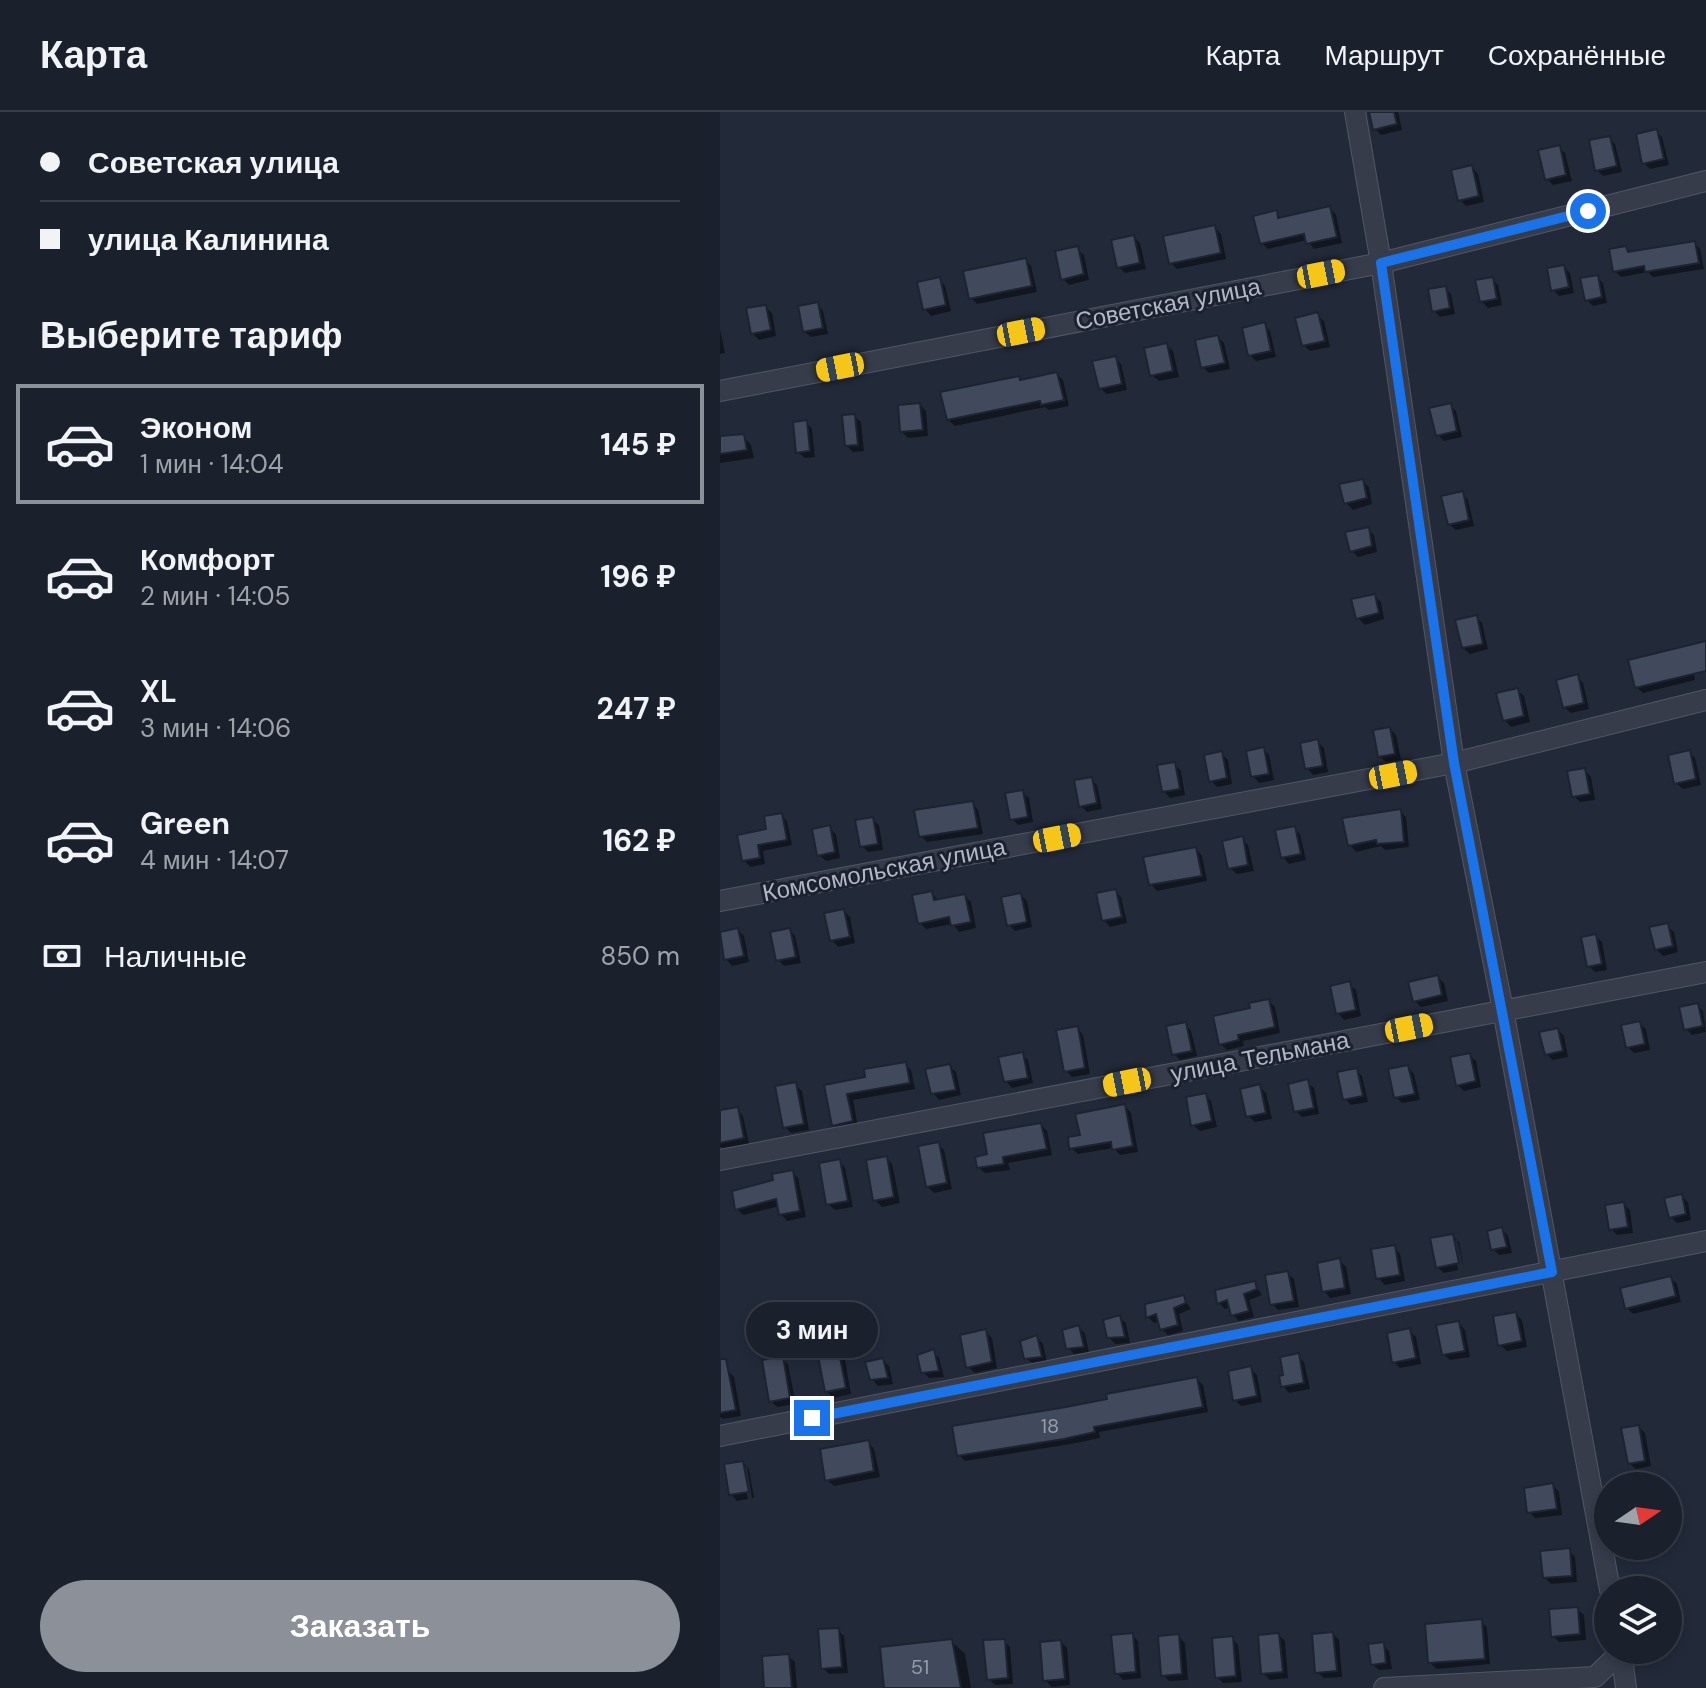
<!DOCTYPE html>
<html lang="ru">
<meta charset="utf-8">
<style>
:root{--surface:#1a202c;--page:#272d38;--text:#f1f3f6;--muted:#9fa3a9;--line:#383e48;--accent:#8c9099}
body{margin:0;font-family:"DM Sans",sans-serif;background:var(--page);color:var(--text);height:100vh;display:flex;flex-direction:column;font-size:30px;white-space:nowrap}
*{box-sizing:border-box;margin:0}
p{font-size:26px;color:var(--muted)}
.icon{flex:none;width:44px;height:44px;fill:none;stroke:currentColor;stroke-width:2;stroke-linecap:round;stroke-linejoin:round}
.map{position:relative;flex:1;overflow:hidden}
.drawer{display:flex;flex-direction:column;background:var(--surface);width:720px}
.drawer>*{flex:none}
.guide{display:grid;align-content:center;height:176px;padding:0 40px;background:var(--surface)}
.needle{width:52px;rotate:77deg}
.fabs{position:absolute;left:874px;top:1360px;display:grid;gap:16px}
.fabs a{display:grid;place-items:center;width:88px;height:88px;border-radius:50%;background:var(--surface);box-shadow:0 4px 12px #0003,0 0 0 2px var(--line);font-size:40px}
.end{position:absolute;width:36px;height:36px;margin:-18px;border:10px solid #1a73e8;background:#fff;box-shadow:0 0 0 4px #fff}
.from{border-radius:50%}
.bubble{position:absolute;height:56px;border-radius:28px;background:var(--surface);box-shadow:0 4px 12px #0003,0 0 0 2px var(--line);font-size:26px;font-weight:700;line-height:56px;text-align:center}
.car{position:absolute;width:24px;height:48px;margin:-24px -12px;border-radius:10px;box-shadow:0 0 6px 2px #0007;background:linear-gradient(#f5c518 24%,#345 0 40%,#f5c518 0 76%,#345 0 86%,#f5c518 0)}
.guide b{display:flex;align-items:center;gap:28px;height:76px;font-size:30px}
.guide b+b{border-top:2px solid var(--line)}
.guide i{width:20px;height:20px;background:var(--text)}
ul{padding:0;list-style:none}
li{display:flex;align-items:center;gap:24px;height:120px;margin:0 16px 12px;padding:0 24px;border:4px solid transparent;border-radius:0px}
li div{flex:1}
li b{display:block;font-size:30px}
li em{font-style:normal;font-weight:700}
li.selected{border-color:var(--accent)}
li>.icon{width:72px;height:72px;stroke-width:1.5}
h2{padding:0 40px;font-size:36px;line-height:96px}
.pay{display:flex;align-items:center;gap:20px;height:88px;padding:0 40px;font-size:30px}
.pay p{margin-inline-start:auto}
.primary-button{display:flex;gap:16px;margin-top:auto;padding:16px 40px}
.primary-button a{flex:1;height:92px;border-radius:48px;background:var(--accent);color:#fff;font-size:32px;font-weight:700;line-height:92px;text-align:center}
header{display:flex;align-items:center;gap:48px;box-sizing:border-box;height:112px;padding:0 40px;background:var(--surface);border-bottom:2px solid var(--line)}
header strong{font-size:38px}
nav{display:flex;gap:44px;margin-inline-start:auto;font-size:28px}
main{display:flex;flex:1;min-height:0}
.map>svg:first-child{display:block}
.shadow{fill:#0007}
.building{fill:#41495c;stroke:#1d2331;stroke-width:2}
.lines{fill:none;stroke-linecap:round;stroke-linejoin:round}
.minor-casing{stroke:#515765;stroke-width:22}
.minor{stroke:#363c4a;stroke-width:20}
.route{stroke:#1a73e8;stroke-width:10}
.labels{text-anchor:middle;stroke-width:6;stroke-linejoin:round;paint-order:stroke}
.number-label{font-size:20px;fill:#959cac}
.street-label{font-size:24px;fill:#b1b7c6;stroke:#1b212f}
</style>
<header>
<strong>Карта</strong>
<nav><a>Карта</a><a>Маршрут</a><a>Сохранённые</a></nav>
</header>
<main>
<section class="drawer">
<div class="guide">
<b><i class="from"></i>Советская улица</b>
<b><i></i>улица Калинина</b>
</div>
<h2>Выберите тариф</h2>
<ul>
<li class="selected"><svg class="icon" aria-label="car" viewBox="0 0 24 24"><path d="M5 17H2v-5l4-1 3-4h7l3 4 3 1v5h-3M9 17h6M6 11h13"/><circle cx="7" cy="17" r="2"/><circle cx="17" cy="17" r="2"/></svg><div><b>Эконом</b><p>1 мин · 14:04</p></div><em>145 ₽</em></li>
<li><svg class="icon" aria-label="car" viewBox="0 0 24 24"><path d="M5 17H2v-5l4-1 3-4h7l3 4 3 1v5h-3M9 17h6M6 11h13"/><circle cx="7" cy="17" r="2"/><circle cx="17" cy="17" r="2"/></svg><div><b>Комфорт</b><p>2 мин · 14:05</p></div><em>196 ₽</em></li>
<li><svg class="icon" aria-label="car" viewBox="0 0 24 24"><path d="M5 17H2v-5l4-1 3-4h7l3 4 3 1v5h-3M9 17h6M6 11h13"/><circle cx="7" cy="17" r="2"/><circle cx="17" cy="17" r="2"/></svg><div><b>XL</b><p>3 мин · 14:06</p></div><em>247 ₽</em></li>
<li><svg class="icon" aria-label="car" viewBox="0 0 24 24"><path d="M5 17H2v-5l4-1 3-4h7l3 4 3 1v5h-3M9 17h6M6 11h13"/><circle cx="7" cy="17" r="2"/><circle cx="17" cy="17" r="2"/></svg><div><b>Green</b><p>4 мин · 14:07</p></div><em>162 ₽</em></li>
</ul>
<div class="pay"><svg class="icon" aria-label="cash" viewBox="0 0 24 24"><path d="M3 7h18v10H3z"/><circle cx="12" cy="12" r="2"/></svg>Наличные<p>850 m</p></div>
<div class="primary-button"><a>Заказать</a></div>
</section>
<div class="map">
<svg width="986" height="1576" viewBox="0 0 986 1576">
<rect width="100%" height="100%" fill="#222a3a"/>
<g class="shadow">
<polygon points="651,0 678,0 682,18 661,23 655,17"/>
<polygon points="936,19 942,25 949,53 930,57 924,51"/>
<polygon points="889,26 895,32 902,60 883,64 877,58"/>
<polygon points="839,35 845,41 852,69 833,73 827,67"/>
<polygon points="752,55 758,62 764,90 746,94 740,88"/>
<polygon points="610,96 616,103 622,131 594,137 587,128 548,137 542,131 556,101 562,107"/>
<polygon points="494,115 501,122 506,147 457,157 451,151"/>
<polygon points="414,125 420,131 426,157 405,161 399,155"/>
<polygon points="974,131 980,137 984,157 933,165 928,160 901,165 895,159 906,136 911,141"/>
<polygon points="357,137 364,143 369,168 349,173 343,167"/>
<polygon points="305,148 311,154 317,180 257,192 251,186"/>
<polygon points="844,155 850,161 854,181 839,184 833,178"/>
<polygon points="877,165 883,171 887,191 873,194 867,188"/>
<polygon points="219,167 225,174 231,199 211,204 205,197"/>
<polygon points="772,167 778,173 782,193 768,196 761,189"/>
<polygon points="725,176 731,182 735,202 720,205 714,199"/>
<polygon points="97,192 103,199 108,222 91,225 84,219"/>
<polygon points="45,195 52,201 56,224 39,228 32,221"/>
<polygon points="598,203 604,209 610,235 590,239 583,233"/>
<polygon points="544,213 550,219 556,245 536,249 530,243"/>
<polygon points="0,217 5,241 0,242"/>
<polygon points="498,225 504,231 510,257 489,261 483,255"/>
<polygon points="447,233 453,239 459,265 439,269 432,263"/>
<polygon points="395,246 401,252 407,278 387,282 380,276"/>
<polygon points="337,262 343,268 349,294 329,298 325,295 235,314 228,308 302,270"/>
<polygon points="200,293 206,299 208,324 188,326 182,320"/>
<polygon points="730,293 736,299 742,325 724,329 718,323"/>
<polygon points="134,304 141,310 144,339 133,340 127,334"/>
<polygon points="86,310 92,317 95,345 85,346 78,340"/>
<polygon points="23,324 31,333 34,346 0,351 0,327"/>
<polygon points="642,369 649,375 652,392 633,398 626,391"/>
<polygon points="742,381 748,388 754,414 736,418 729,412"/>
<polygon points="648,417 654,423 657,440 638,445 632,439"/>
<polygon points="654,484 661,490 664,507 645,513 638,506"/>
<polygon points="756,505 762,511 768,537 750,542 743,536"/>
<polygon points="986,531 986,554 973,557 975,568 923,581 917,575"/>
<polygon points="857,565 863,571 869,597 851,601 844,595"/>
<polygon points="797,578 804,584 810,610 791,615 785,608"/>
<polygon points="670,617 676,623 681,648 666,650 659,644"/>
<polygon points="597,629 604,636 608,660 593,663 587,656"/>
<polygon points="543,637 549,643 554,668 539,671 533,664"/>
<polygon points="969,640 975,646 981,673 963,677 956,671"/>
<polygon points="501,641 508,648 512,672 497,675 491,669"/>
<polygon points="454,652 461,659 465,683 450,686 444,679"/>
<polygon points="865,658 871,665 875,688 860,690 854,684"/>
<polygon points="371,667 377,673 382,697 367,700 361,694"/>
<polygon points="302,680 309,686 313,710 298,713 292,707"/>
<polygon points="252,691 258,698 263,722 207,730 201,724"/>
<polygon points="680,699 686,705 689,735 665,738 661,734 636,740 630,733"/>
<polygon points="61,703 67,709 72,733 43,739 45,752 30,755 24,748"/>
<polygon points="152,707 159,713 163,738 148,740 142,734"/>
<polygon points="109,716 116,722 120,746 106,749 99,743"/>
<polygon points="574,716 580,722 586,748 569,752 563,745"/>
<polygon points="522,727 528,733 534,759 517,762 510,756"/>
<polygon points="476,737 482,744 487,769 437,779 431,772"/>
<polygon points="395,779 401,785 407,811 390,815 384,808"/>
<polygon points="212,781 218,788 245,784 251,790 256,816 239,820 233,812 206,817 200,811"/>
<polygon points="301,783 307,789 312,815 295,819 289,813"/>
<polygon points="124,799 130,805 135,831 118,835 112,828"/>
<polygon points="947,814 954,820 958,840 943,844 936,837"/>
<polygon points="18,818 24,824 29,850 12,854 6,847"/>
<polygon points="69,818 75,824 81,851 64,854 58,848"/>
<polygon points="876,824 882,830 887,858 875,860 869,854"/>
<polygon points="717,865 724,871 728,889 701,895 695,889"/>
<polygon points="629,872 636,878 641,904 624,908 618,901"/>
<polygon points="549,889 555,895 560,921 523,929 524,934 507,938 501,932 533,898"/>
<polygon points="977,893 983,899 986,920 972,923 966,917"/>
<polygon points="919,911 926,917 930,938 914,941 908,935"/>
<polygon points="465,912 471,919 477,944 460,948 454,942"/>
<polygon points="357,916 363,923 370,962 352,965 346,959"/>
<polygon points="838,918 844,924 848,945 833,948 826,942"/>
<polygon points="302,942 308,948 313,971 292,976 286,969"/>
<polygon points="749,943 756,949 761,975 744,979 738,973"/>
<polygon points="185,952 191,958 195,977 133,988 138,1015 120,1019 113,1013 106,974 148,967"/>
<polygon points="229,954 236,960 241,983 219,988 213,981"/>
<polygon points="688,955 694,962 700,988 682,991 676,985"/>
<polygon points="636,958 642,964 648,990 631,993 625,987"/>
<polygon points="587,970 594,976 599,1002 582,1005 576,999"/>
<polygon points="75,973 82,979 89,1018 71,1021 65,1015"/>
<polygon points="540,975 546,981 552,1007 535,1010 528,1004"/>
<polygon points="485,983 491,989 497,1015 480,1019 473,1013"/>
<polygon points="405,994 411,1001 418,1040 400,1043 394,1036 358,1042 351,1036 362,1025"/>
<polygon points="17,997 23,1004 29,1032 3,1037 0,1034 0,1000"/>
<polygon points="321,1013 327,1019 332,1043 288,1051 290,1058 265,1061 258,1055"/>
<polygon points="218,1032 224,1038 232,1077 214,1081 207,1074"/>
<polygon points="166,1046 172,1052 180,1091 162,1095 155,1088"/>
<polygon points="119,1049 125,1056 133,1095 115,1098 108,1092"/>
<polygon points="72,1060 78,1066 86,1105 67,1109 61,1102 60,1094 23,1103 17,1097"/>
<polygon points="961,1084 968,1090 971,1108 957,1111 951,1105"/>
<polygon points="903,1092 910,1098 913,1121 897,1123 891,1117"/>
<polygon points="782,1117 788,1124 792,1141 779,1143 773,1137"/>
<polygon points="733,1124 739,1130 744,1157 737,1128 733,1128 738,1158 724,1161 717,1155"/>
<polygon points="674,1135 680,1142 685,1169 665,1173 658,1166"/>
<polygon points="619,1148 626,1155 631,1182 610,1186 604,1179"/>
<polygon points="567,1161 574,1167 579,1195 558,1198 552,1192"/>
<polygon points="951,1166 957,1172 961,1190 913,1202 907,1196"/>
<polygon points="534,1172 542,1183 529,1188 534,1205 519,1209 513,1203 511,1195 505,1197 499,1191"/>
<polygon points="463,1186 471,1197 459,1202 463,1219 448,1223 442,1217 440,1209 434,1211 428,1205"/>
<polygon points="796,1202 802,1208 807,1235 787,1239 780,1233"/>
<polygon points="399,1205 406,1211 410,1231 395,1232 389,1225"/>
<polygon points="739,1211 745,1218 750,1245 730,1248 723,1242"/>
<polygon points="359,1215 365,1222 369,1241 354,1242 348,1236"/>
<polygon points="265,1219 272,1226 277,1256 255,1261 248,1255"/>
<polygon points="690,1219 696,1225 701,1252 680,1256 674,1250"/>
<polygon points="317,1226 323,1232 327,1251 313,1252 306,1246"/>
<polygon points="117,1237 124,1243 131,1282 113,1286 106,1279"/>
<polygon points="213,1240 219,1246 224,1265 209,1266 203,1260"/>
<polygon points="578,1244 584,1250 590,1277 569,1281 563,1274 566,1264"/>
<polygon points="62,1246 68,1253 76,1292 57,1295 51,1289"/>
<polygon points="162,1248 169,1254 173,1272 158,1274 152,1267"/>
<polygon points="531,1257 537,1263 542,1290 521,1294 515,1288"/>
<polygon points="7,1258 14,1265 21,1304 3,1307 0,1305 0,1260"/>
<polygon points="477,1267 483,1273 488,1300 379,1320 380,1326 351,1332 245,1349 239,1343 347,1297"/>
<polygon points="919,1315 925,1321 931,1354 916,1357 909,1351"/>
<polygon points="148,1330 154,1337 160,1365 114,1374 107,1368"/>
<polygon points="23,1351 29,1357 34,1386 32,1386 27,1355 22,1355 28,1387 17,1389 11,1382"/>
<polygon points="833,1373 839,1380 842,1403 815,1406 809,1400"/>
<polygon points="914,1434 944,1434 919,1439"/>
<polygon points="849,1438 855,1445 857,1470 831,1472 824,1465"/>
<polygon points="948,1489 954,1513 948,1515"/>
<polygon points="857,1497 864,1503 866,1528 839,1530 833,1524"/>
<polygon points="761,1509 767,1516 770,1552 717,1557 710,1551"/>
<polygon points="118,1518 124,1524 128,1561 109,1562 103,1556"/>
<polygon points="613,1522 619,1528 622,1565 604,1566 597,1560"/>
<polygon points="412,1523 418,1529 421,1566 403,1568 397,1561"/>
<polygon points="559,1523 565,1529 568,1566 550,1568 543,1561"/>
<polygon points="458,1524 465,1531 468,1568 449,1569 443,1563"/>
<polygon points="512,1526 518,1533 522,1570 503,1571 497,1565"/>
<polygon points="231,1529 245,1542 251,1576 166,1576"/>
<polygon points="284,1529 290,1535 293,1572 275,1573 269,1567"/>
<polygon points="341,1530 347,1536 350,1573 332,1575 325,1568"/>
<polygon points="663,1533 669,1539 672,1557 659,1558 652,1552"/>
<polygon points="68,1544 75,1550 77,1576 46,1576"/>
</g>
<g class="building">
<polygon points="649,0 674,0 677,12 653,18"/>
<polygon points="937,17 944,47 922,52 916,22"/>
<polygon points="890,24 897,54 875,59 869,28"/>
<polygon points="840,33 846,63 825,68 818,38"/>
<polygon points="752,53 759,84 738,89 731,58"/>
<polygon points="610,94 617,125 586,132 584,122 540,132 533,104 557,98 558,106"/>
<polygon points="495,113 501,141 449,152 443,124"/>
<polygon points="414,123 420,151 397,156 391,128"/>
<polygon points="975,129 979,151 925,160 924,154 893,160 889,137 906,134 908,140"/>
<polygon points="358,134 364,162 341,168 335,139"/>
<polygon points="306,146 312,174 249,187 243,159"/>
<polygon points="844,153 849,175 831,179 827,156"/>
<polygon points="878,163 882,185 865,189 860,166"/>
<polygon points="220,165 226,193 203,198 197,170"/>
<polygon points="773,165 777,187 760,190 755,168"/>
<polygon points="726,174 730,196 712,200 708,177"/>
<polygon points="98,190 103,216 83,220 78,194"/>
<polygon points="46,193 51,218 31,222 26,196"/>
<polygon points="598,200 605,229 582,234 575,206"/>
<polygon points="545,210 551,239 528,244 522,216"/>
<polygon points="498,223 505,251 481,256 475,228"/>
<polygon points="447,231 453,259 430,264 424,236"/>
<polygon points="396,244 402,272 379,277 372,249"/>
<polygon points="337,260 344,288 321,293 320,289 227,308 220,280 299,264 300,268"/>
<polygon points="200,291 203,318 180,320 178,293"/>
<polygon points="731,291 737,319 716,324 709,296"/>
<polygon points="135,302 138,333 125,334 122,303"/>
<polygon points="87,308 90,339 76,341 73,310"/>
<polygon points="24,322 27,338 0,342 0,324"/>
<polygon points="643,367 647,386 624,392 619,372"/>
<polygon points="743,379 749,408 728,413 721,384"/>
<polygon points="649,415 652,434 630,440 625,420"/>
<polygon points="655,482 659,501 636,507 631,487"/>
<polygon points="757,503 763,532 742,536 735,508"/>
<polygon points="986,529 986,559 915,576 908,548"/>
<polygon points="858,562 864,591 843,596 836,568"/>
<polygon points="798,576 804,604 783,609 776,581"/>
<polygon points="670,615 675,642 658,645 653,618"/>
<polygon points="598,627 603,654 585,657 580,631"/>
<polygon points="544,635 549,662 531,665 526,639"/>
<polygon points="970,638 976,667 954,672 948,643"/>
<polygon points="502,639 507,666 489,670 484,643"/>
<polygon points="455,650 460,677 442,680 437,653"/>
<polygon points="865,656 870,682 852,685 847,659"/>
<polygon points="372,665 377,691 359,695 354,668"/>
<polygon points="303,678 308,705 290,708 285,681"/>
<polygon points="253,689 258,716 199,725 194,698"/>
<polygon points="681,697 684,730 657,732 656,728 628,734 622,706"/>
<polygon points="62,701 67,728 38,733 40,746 22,749 17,723 46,717 44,704"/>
<polygon points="153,705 158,732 140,735 135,708"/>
<polygon points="110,713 115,740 97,744 92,717"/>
<polygon points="575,714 581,742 561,746 555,718"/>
<polygon points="523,724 528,753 508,757 502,729"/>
<polygon points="476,735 482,764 429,773 423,745"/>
<polygon points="396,777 402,805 382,809 376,781"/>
<polygon points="212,779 214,788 245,782 251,810 231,814 229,805 198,812 192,783"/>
<polygon points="301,781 307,810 287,814 281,785"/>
<polygon points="124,797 130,825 110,829 104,801"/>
<polygon points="948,811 953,834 935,838 929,815"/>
<polygon points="18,816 24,844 4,848 0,820"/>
<polygon points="70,816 76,845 56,849 50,820"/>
<polygon points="876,822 882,852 867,855 861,825"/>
<polygon points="718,863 722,883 693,890 688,870"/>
<polygon points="630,869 636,898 616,902 610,874"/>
<polygon points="549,887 555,915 518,923 519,928 499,933 493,904 530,896 529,891"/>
<polygon points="978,891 983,914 964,918 959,895"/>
<polygon points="920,909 925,932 906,936 901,913"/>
<polygon points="466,910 472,939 452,943 446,914"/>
<polygon points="358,914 365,956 344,960 336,918"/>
<polygon points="838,916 843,939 825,943 819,920"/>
<polygon points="303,940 308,966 284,970 278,945"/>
<polygon points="750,941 756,969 736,974 730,945"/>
<polygon points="186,950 190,971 127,982 133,1009 112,1014 104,973 145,965 144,957"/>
<polygon points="230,952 236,978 211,982 205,957"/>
<polygon points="688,953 695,982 674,986 668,957"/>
<polygon points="637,956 643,984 623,988 617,960"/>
<polygon points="588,967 594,996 574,1000 568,972"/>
<polygon points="76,970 84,1012 63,1016 55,974"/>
<polygon points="540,972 546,1001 526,1005 520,977"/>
<polygon points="486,981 492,1009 471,1014 466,985"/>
<polygon points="405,992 413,1034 392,1038 391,1030 349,1037 348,1025 360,1023 355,1002"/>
<polygon points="18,995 24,1026 0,1031 0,998"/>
<polygon points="321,1011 327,1037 283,1045 284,1052 257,1056 255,1045 267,1042 263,1021"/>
<polygon points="219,1030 227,1071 206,1075 198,1034"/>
<polygon points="167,1044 174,1085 153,1089 146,1048"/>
<polygon points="120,1047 128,1089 106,1093 99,1051"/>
<polygon points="73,1058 80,1099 59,1103 56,1087 15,1098 12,1079 53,1068 52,1062"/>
<polygon points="962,1082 966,1102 949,1106 944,1086"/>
<polygon points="904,1090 908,1115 889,1118 885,1093"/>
<polygon points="782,1115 787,1135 771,1138 767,1119"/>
<polygon points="733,1122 739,1151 716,1156 710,1126"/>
<polygon points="675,1133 680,1163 656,1167 651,1137"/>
<polygon points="620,1146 625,1176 602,1180 597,1151"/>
<polygon points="568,1159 574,1189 550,1193 545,1163"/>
<polygon points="951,1164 956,1184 905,1197 900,1176"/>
<polygon points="535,1169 537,1177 524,1182 529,1199 511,1204 507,1188 497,1192 495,1178"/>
<polygon points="464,1183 466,1191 454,1196 458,1213 440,1218 436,1202 426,1206 425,1192"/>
<polygon points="796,1200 802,1229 778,1234 773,1204"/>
<polygon points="400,1203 405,1225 387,1226 383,1208"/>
<polygon points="739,1209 745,1239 722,1243 716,1213"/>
<polygon points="359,1213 364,1235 346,1237 342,1218"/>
<polygon points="690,1216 696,1246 672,1251 667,1221"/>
<polygon points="266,1217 272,1250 246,1256 240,1223"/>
<polygon points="317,1223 322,1245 304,1247 300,1229"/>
<polygon points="118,1235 126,1276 105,1280 97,1239"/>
<polygon points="214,1237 219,1259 201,1261 197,1243"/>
<polygon points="579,1241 584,1271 561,1275 559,1264 563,1263 560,1245"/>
<polygon points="63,1244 70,1286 49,1290 42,1248"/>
<polygon points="163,1246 168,1266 150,1268 145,1250"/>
<polygon points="0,1247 6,1247 16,1298 0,1301"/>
<polygon points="531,1254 537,1284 513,1289 508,1259"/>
<polygon points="477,1265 483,1295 374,1315 375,1320 344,1327 237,1344 232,1314 346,1295 387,1287 386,1282"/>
<polygon points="919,1313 925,1349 908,1352 901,1316"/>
<polygon points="149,1328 154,1359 105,1369 100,1337"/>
<polygon points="23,1349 29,1380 9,1383 4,1352"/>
<polygon points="833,1371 837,1397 807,1401 804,1376"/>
<polygon points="850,1436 852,1464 823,1466 820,1439"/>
<polygon points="858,1495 860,1522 831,1525 829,1497"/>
<polygon points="762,1507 765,1547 708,1551 705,1512"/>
<polygon points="119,1516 122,1555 101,1557 98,1517"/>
<polygon points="613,1520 617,1559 595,1561 592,1522"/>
<polygon points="413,1521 416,1560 395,1562 391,1523"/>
<polygon points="559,1521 563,1560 541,1562 538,1523"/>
<polygon points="459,1522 462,1562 441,1564 438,1524"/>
<polygon points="513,1524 516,1564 495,1566 492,1526"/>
<polygon points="232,1527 241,1576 164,1576 160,1535"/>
<polygon points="285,1527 288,1566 267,1568 263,1528"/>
<polygon points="341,1528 345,1567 323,1569 320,1530"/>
<polygon points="664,1530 666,1551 651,1553 648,1532"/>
<polygon points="69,1542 72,1576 44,1576 42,1544"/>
</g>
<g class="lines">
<defs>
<g id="minor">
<polyline points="635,0 661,151 734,651 783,898 890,1478"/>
<polyline points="0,279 661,151 986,69"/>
<polyline points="0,789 734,651 986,588"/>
<polyline points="0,1048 986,860"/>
<polyline points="0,1324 986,1129"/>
<polyline points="901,1538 906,1576"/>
<polyline points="664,1576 875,1565 901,1540"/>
</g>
</defs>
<use href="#minor" class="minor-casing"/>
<use href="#minor" class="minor"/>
</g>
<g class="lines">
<polyline class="route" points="92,1306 832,1160 734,651 661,151 868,99"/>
</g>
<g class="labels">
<g class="number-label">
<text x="330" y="1321">18</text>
<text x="200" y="1562">51</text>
</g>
<g class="street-label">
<text transform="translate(448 192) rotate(-11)" y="8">Советская улица</text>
<text transform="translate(164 758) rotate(-11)" y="8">Комсомольская улица</text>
<text transform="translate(540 945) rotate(-11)" y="8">улица Тельмана</text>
</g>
</g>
</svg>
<div class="fabs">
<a><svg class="needle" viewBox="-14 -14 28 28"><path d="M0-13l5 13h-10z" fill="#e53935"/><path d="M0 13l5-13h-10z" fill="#9fa3a9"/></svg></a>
<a><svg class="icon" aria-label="layers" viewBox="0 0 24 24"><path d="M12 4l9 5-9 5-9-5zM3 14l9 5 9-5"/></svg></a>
</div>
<i class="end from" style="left:868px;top:99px"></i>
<i class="end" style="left:92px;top:1306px"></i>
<div class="bubble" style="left:26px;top:1190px;width:132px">3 мин</div>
<i class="car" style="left:601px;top:162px;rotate:79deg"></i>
<i class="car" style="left:301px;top:220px;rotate:79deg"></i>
<i class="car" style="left:120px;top:255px;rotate:259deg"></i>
<i class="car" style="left:673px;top:663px;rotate:79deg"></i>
<i class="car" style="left:337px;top:726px;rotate:79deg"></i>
<i class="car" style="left:689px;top:916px;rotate:79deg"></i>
<i class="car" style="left:407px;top:970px;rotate:259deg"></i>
</div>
</main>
